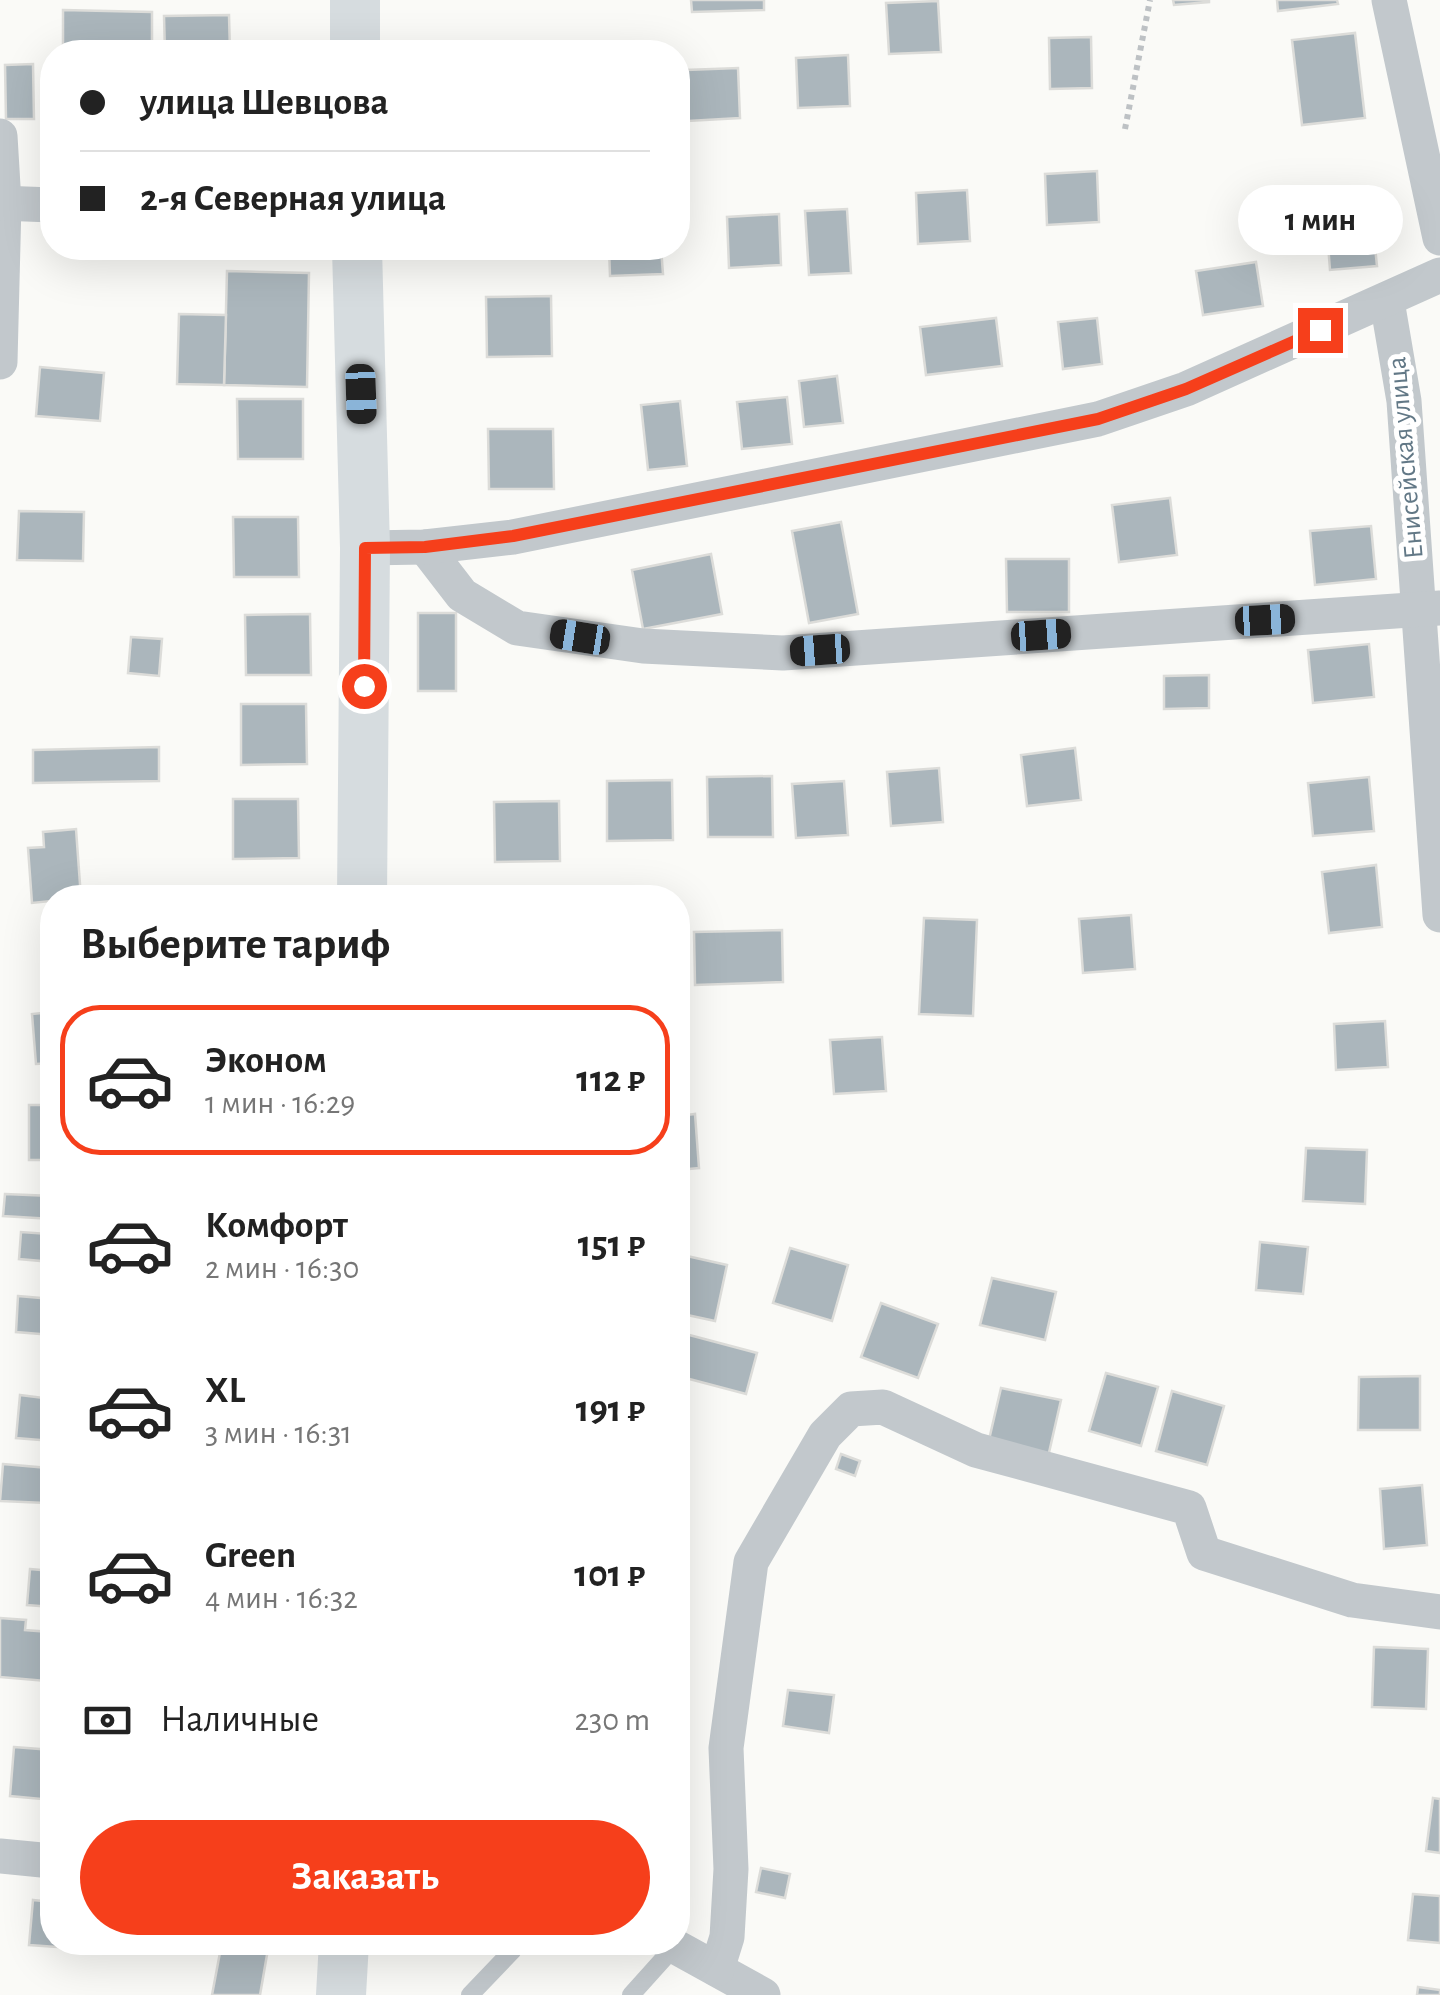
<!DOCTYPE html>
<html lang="ru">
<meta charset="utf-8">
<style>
:root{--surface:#fff;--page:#f6f6f6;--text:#222;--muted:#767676;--line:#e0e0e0;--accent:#f63f1b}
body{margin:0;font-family:"Alegreya Sans",sans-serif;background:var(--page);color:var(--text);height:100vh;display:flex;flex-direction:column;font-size:38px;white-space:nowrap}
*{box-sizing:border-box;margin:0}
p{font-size:32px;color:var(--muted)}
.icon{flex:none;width:55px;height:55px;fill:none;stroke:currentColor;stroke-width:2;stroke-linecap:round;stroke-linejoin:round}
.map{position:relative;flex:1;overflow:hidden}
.side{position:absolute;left:40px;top:885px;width:650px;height:1070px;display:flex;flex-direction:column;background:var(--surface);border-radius:40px;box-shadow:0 10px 40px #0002}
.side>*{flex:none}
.hud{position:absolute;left:40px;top:40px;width:650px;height:220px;border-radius:40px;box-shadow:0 10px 40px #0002;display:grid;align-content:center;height:220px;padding:0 40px;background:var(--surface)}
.end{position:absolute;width:45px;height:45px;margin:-22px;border:12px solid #f63f1b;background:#fff;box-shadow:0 0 0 5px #fff}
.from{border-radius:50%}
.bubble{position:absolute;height:70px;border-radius:35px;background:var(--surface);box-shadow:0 10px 40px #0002;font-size:32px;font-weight:700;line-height:70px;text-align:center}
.car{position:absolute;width:30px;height:60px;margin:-30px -15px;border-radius:12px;box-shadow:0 0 8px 2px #0007;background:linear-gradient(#222 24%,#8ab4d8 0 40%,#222 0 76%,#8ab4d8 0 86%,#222 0)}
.hud b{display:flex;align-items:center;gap:35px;height:95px;font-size:38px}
.hud b+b{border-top:2px solid var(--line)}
.hud i{width:25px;height:25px;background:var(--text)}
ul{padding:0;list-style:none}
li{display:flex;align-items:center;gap:30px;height:150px;margin:0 20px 15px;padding:0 20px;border:5px solid transparent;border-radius:40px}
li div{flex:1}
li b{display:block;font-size:38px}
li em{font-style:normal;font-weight:700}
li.selected{border-color:var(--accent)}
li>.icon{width:90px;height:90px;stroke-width:1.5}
h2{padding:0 40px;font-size:45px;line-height:120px}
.pay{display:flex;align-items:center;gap:25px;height:110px;padding:0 40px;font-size:38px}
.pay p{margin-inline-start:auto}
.cta{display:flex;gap:20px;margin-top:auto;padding:20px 40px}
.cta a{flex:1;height:115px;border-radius:60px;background:var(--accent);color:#fff;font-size:40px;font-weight:700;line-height:115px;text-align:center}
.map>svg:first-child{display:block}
.building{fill:#abb6bc;stroke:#dcdcd9;stroke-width:2.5}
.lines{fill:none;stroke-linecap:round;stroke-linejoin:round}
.path{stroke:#bdc1c4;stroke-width:6;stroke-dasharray:5 5;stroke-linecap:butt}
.service{stroke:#c2c8cc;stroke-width:18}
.minor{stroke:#c2c8cc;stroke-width:35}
.secondary{stroke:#d6dcdf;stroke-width:50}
.route{stroke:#f63f1b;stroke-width:12}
.labels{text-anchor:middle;stroke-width:10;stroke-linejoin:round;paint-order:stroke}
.street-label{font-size:28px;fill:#627886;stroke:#fff}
</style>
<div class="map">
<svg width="1440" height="1995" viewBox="0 0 1440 1995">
<rect width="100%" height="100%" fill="#fafaf7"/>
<g class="building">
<polygon points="691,0 764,0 764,10 692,12"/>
<polygon points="1173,0 1209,0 1209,2 1174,5"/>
<polygon points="1277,0 1337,0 1338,4 1278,11"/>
<polygon points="938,1 941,52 889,54 886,3"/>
<polygon points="63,10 152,12 152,52 63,52"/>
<polygon points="229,15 230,52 165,52 164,16"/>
<polygon points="1355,33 1365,118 1302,125 1292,40"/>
<polygon points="1091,37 1092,88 1050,89 1049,38"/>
<polygon points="848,55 850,106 798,108 796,58"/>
<polygon points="33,64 34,119 6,119 5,65"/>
<polygon points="738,68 740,118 688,121 686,70"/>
<polygon points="1097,171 1099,222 1047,225 1045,174"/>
<polygon points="967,190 970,241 918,244 916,193"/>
<polygon points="847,209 851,273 809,275 805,211"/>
<polygon points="779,214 781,265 729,268 727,217"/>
<polygon points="1373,227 1377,266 1330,270 1327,231"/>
<polygon points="609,248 661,248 663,274 610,276"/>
<polygon points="1256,262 1263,306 1203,315 1196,271"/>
<polygon points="227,271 309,273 307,387 224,385"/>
<polygon points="551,296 552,356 487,357 486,297"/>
<polygon points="179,314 226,315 224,385 177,384"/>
<polygon points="996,318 1002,366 926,375 920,327"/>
<polygon points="1097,318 1102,364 1063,369 1058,322"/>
<polygon points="40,367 104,373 100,421 36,416"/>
<polygon points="837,376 843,423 804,427 799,381"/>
<polygon points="787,397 792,444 742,449 737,402"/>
<polygon points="237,399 303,399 303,459 238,459"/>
<polygon points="680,401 687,466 648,470 641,405"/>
<polygon points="488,429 553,429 554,489 489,489"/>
<polygon points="1170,498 1177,555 1119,562 1112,505"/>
<polygon points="19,511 84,512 83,561 17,560"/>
<polygon points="233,517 298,517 299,577 234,577"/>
<polygon points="841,522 858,614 809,623 792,531"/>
<polygon points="1371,526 1376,579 1315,585 1310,531"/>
<polygon points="711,554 722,614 643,629 632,570"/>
<polygon points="1006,559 1069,559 1069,612 1007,612"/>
<rect x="418" y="613" width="38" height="78"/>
<polygon points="310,614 311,675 246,675 245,615"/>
<polygon points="131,637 162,639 159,676 128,673"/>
<polygon points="1369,644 1374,697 1313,703 1308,650"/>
<polygon points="1209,675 1209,708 1164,709 1164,676"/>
<polygon points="241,704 306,704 307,764 241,765"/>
<polygon points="159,747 159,781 33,783 33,750"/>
<polygon points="1075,748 1081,800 1027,806 1021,755"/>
<polygon points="939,768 943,822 891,826 887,772"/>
<polygon points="772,776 773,837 708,837 707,777"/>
<polygon points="1369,777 1374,831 1313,836 1308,783"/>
<polygon points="672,780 673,840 607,841 607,781"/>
<polygon points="844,781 848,835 796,838 792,784"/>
<polygon points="233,799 298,799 299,858 233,859"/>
<polygon points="559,801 560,861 495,862 494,802"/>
<polygon points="76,829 81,898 32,903 28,848 44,847 43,832"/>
<polygon points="1376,865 1382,927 1329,933 1322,872"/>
<polygon points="1131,915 1135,969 1083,973 1079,919"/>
<polygon points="924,918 977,920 973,1016 919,1014"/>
<polygon points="782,930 783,982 695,985 694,932"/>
<polygon points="52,1012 52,1063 36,1064 32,1014"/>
<polygon points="1385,1021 1388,1067 1336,1070 1334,1024"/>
<polygon points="882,1037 886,1091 834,1094 830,1040"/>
<rect x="29" y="1105" width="23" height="55"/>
<polygon points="695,1114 699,1168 678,1170 678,1116"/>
<polygon points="1306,1148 1367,1150 1365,1204 1303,1201"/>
<polygon points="5,1194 52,1196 52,1219 3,1216"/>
<polygon points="49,1222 52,1222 52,1271 52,1262 19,1259 21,1232 48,1234"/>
<polygon points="1260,1242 1308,1247 1303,1294 1256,1290"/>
<polygon points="790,1248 848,1265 832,1321 773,1303"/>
<polygon points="678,1254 727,1265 715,1321 678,1313"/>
<polygon points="992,1278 1056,1292 1045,1340 980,1325"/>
<polygon points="18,1296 52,1299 52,1335 16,1332"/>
<polygon points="881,1303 938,1324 918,1378 861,1357"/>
<polygon points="678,1332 757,1353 746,1394 678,1376"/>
<polygon points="1106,1373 1158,1387 1141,1446 1089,1431"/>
<polygon points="1420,1376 1420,1430 1358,1430 1359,1377"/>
<polygon points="1001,1388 1061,1400 1048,1457 988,1444"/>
<polygon points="1172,1391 1224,1406 1207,1465 1156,1451"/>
<polygon points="20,1395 52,1399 52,1441 16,1438"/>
<polygon points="841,1454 860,1461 855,1476 836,1469"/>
<polygon points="3,1464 48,1468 46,1503 0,1501"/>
<polygon points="1422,1485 1427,1545 1384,1549 1380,1489"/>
<polygon points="30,1569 52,1571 52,1607 27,1605"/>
<polygon points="0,1618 26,1620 25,1630 50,1632 46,1681 0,1677"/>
<polygon points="1374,1647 1428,1649 1426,1709 1372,1707"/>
<polygon points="788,1690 834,1695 829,1733 783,1726"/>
<polygon points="14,1747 52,1750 52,1800 10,1796"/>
<polygon points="1433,1798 1440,1799 1440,1853 1426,1851"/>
<polygon points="761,1868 790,1874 785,1898 756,1892"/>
<polygon points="1413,1894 1440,1896 1440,1943 1408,1940"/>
<polygon points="33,1900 52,1902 52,1942 71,1942 71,1948 29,1945"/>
<polygon points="222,1942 268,1949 260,1995 212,1995"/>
<polygon points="1418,1987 1440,1990 1440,1995 1417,1995"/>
</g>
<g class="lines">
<polyline class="path" points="1125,129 1150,0"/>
<g class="service">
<polyline points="470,1995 513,1950"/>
<polyline points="631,1995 675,1946"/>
</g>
<g class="minor">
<polyline points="1389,0 1440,238"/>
<polyline points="0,136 4,203 0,362"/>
<polyline points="0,203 52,205"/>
<polyline points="1387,301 1404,401 1440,915"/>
<polyline points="425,547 462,595 517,628 643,646 783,653 1440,608"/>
<polyline points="365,548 425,547 513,537 1098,419 1186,389 1440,275"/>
<polyline points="0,1856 52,1861"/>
<polyline points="667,1942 763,1995"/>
<polyline points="717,1969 727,1937 731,1869 726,1748 751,1562 825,1435 851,1409 883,1407 976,1450 1189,1508 1204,1553 1352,1600 1440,1612"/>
</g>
<g class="secondary">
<polyline points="355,0 355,52"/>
<polyline points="357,248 365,548 362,898"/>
<polyline points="341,1995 344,1942"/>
</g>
</g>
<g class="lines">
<polyline class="route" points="364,686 365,548 425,547 513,536 1098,419 1186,389 1320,330"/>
</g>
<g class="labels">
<g class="street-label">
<text transform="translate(1404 458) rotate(-95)" y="10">Енисейская улица</text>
</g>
</g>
</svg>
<i class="end from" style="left:364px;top:686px"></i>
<i class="end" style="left:1320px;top:330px"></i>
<div class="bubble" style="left:1238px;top:185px;width:165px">1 мин</div>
<i class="car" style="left:361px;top:394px;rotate:178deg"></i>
<i class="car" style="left:1265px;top:620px;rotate:87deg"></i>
<i class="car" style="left:1041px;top:635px;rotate:86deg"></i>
<i class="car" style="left:580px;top:637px;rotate:279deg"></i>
<i class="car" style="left:820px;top:650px;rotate:266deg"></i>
<div class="hud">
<b><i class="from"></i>улица Шевцова</b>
<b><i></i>2-я Северная улица</b>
</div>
<section class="side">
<h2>Выберите тариф</h2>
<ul>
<li class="selected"><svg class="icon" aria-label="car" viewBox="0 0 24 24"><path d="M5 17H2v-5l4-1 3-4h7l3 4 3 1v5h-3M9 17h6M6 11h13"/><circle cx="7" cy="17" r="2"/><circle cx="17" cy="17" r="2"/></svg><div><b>Эконом</b><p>1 мин · 16:29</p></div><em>112 ₽</em></li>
<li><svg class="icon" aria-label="car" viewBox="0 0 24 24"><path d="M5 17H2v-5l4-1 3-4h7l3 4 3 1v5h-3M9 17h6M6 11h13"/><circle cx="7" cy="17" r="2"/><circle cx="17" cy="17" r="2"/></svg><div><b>Комфорт</b><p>2 мин · 16:30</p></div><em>151 ₽</em></li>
<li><svg class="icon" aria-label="car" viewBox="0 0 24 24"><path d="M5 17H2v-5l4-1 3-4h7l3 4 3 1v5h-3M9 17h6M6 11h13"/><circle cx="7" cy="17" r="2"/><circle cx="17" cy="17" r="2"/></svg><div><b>XL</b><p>3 мин · 16:31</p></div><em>191 ₽</em></li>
<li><svg class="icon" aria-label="car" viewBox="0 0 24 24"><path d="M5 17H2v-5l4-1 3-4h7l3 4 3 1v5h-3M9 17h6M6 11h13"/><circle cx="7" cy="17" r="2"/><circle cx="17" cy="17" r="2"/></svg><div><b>Green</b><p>4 мин · 16:32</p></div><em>101 ₽</em></li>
</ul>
<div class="pay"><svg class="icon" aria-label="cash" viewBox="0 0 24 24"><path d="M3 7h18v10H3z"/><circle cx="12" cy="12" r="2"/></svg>Наличные<p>230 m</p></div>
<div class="cta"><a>Заказать</a></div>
</section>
</div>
